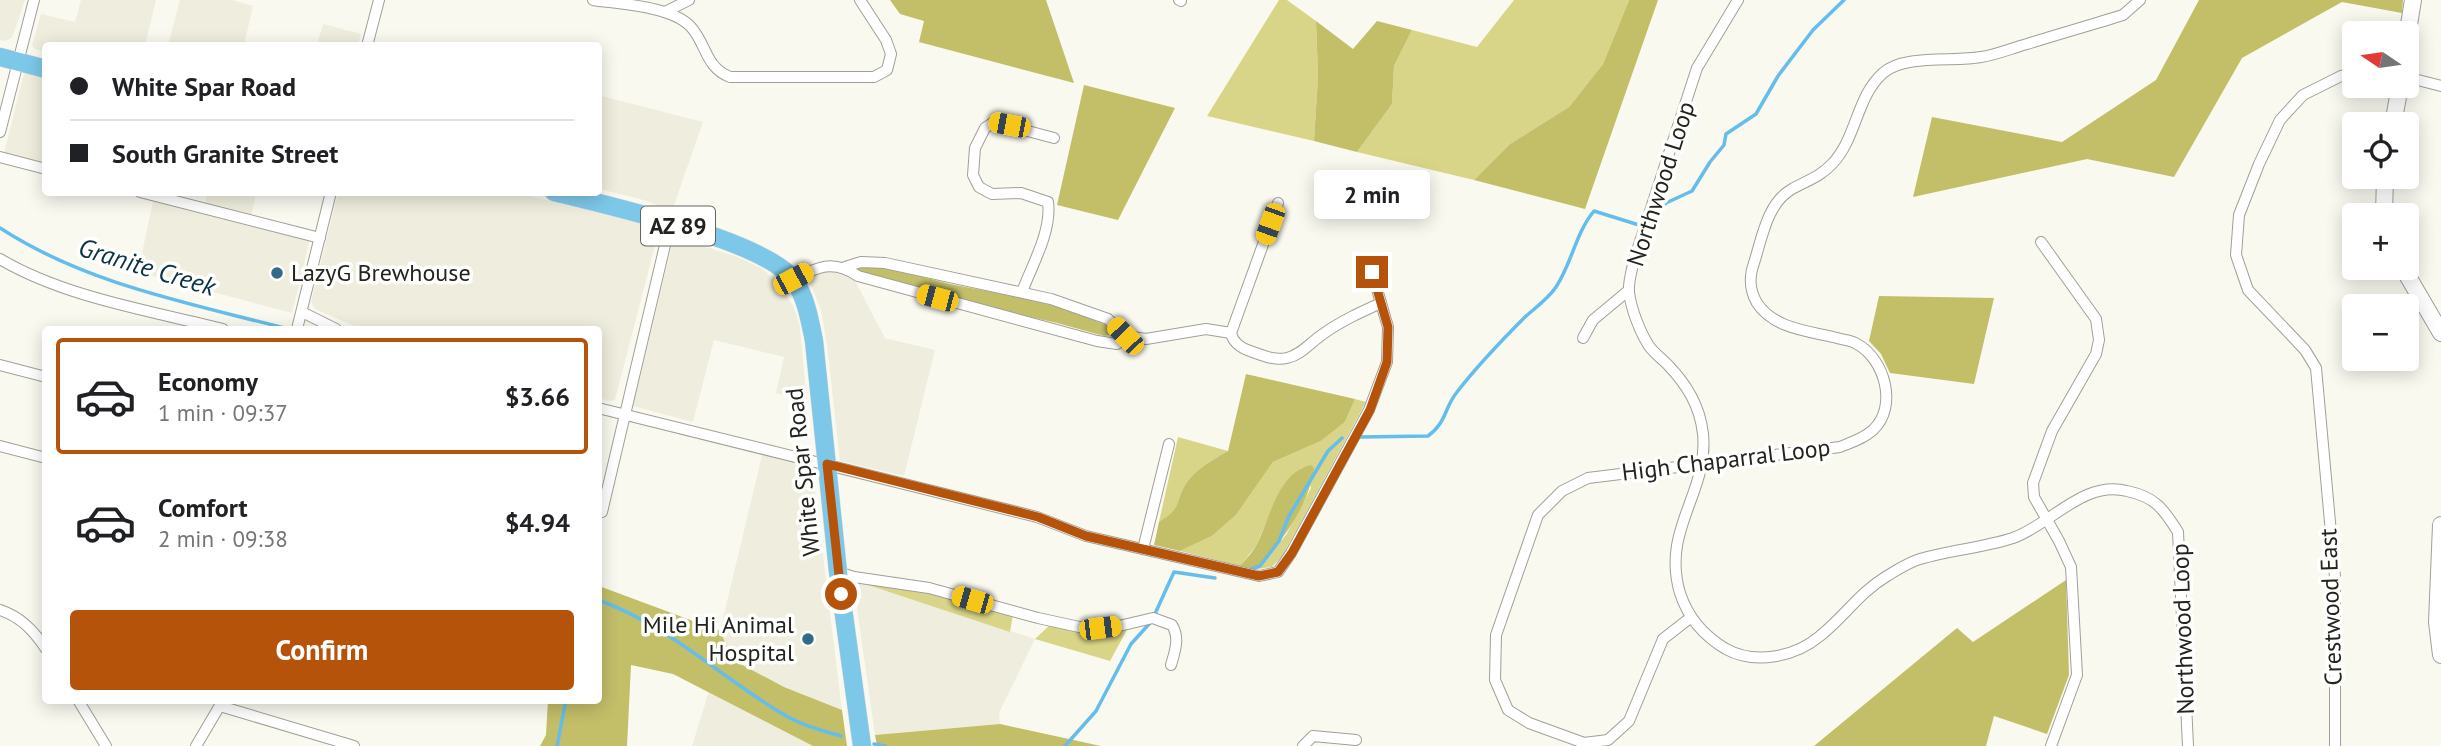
<!DOCTYPE html>
<meta charset="utf-8">
<style>
:root{--surface:#fff;--page:#f2f2f2;--text:#202124;--muted:#757577;--line:#e0e0e0;--accent:#b45309}
body{margin:0;font-family:"PT Sans",sans-serif;background:var(--page);color:var(--text);height:100vh;display:flex;flex-direction:column;font-size:26px;white-space:nowrap}
*{box-sizing:border-box;margin:0}
p{font-size:23px;color:var(--muted)}
.icon{flex:none;width:38px;height:38px;fill:none;stroke:currentColor;stroke-width:2;stroke-linecap:round;stroke-linejoin:round}
.map{position:relative;flex:1;overflow:hidden}
.sheet{position:absolute;left:42px;top:326px;width:560px;height:378px;display:flex;flex-direction:column;background:var(--surface);border-radius:7px;box-shadow:0 4px 18px #0003}
.sheet>*{flex:none}
.top-card{position:absolute;left:42px;top:42px;width:560px;height:154px;border-radius:7px;box-shadow:0 4px 18px #0003;display:grid;align-content:center;height:154px;padding:0 28px;background:var(--surface)}
.needle{width:46px;rotate:283deg}
.buttons{position:absolute;left:2342px;top:21px;display:grid;gap:14px}
.buttons a{display:grid;place-items:center;width:77px;height:77px;border-radius:7px;background:var(--surface);box-shadow:0 4px 18px #0003;font-size:35px}
.end{position:absolute;width:32px;height:32px;margin:-16px;border:9px solid #b45309;background:#fff;box-shadow:0 0 0 4px #fff}
.from{border-radius:50%}
.bubble{position:absolute;height:49px;border-radius:7px;background:var(--surface);box-shadow:0 4px 18px #0003;font-size:23px;font-weight:700;line-height:49px;text-align:center}
.car{position:absolute;width:21px;height:42px;margin:-21px -10px;border-radius:9px;box-shadow:0 0 5px 2px #0007;background:linear-gradient(#f5c518 24%,#345 0 40%,#f5c518 0 76%,#345 0 86%,#f5c518 0)}
.top-card b{display:flex;align-items:center;gap:24px;height:66px;font-size:26px}
.top-card b+b{border-top:2px solid var(--line)}
.top-card i{width:18px;height:18px;background:var(--text)}
ul{padding:12px 0 0;list-style:none}
li{display:flex;align-items:center;gap:21px;height:116px;margin:0 14px 10px;padding:0 14px;border:4px solid transparent;border-radius:7px}
li div{flex:1}
li b{display:block;font-size:26px}
li em{font-style:normal;font-weight:700}
li.on{border-color:var(--accent)}
li>.icon{width:63px;height:63px;stroke-width:1.5}
.primary-button{display:flex;gap:14px;margin-top:auto;padding:14px 28px}
.primary-button a{flex:1;height:80px;border-radius:7px;background:var(--accent);color:#fff;font-size:28px;font-weight:700;line-height:80px;text-align:center}
.map>svg:first-child{display:block}
.built{fill:#efeede}
.green{fill:#d9d588}
.forest{fill:#c3be68}
.lines{fill:none;stroke-linecap:round;stroke-linejoin:round}
.stream{stroke:#64bdeb;stroke-width:3.5}
.street-casing{stroke:#a0a098;stroke-width:12}
.secondary-casing{stroke:#a0a098;stroke-width:18}
.primary-casing{stroke:#d7d7d7;stroke-width:19}
.street{stroke:#fff;stroke-width:10}
.secondary{stroke:#fff;stroke-width:16}
.primary{stroke:#7dc8e9;stroke-width:18}
.route{stroke:#b45309;stroke-width:9}
.poi-dot{fill:#346a86;stroke:#fffffe;stroke-width:2.5}
.labels{text-anchor:middle;stroke-width:7;stroke-linejoin:round;paint-order:stroke}
.shield{fill:#fffffe;stroke:#656563;stroke-width:2}
.shield-label{font-size:23px;font-weight:bold;fill:#232320}
.street-label{font-size:24px;fill:#232320;stroke:#fffffe}
.poi-label{font-size:24px;fill:#232320;stroke:#fffffe;text-anchor:start}
.water-label{font-size:26px;font-style:italic;fill:#093245;stroke:#fffffe}
</style>
<div class="map">
<svg width="2441" height="746" viewBox="0 0 2441 746">
<rect width="100%" height="100%" fill="#f9f9f0"/>
<g class="built">
<polygon points="0,0 25,0 12,38 4,41 0,40"/>
<polygon points="81,0 156,0 145,45 46,46 45,52 35,49 32,45 41,14 75,22"/>
<polygon points="180,0 232,0 253,6 244,45 168,45"/>
<polygon points="323,24 361,34 358,45 317,45"/>
<polygon points="29,71 45,75 46,143 41,163 4,153 24,73"/>
<polygon points="598,95 703,122 672,211 647,201 599,189"/>
<polygon points="208,193 256,193 251,217 204,205"/>
<polygon points="338,193 517,193 645,224 654,230 658,234 615,400 610,401 599,398 598,329 361,329 315,309 311,302"/>
<polygon points="153,201 310,239 292,313 138,272"/>
<polygon points="681,239 738,257 763,269 781,288 794,307 800,327 807,401 776,393 784,357 714,340 693,422 633,406 672,244"/>
<polygon points="826,270 854,279 885,338 935,350 904,476 840,461 827,345 821,310 810,283 816,273"/>
<polygon points="762,455 807,467 813,474 842,710 784,687 733,660 720,631"/>
<polygon points="853,580 1035,639 999,713 1000,724 875,735"/>
<polygon points="709,691 813,746 692,746"/>
</g>
<g class="green">
<polygon points="1279,0 1287,0 1316,21 1318,77 1314,141 1207,116"/>
<polygon points="1514,0 1629,0 1603,64 1569,107 1510,144 1474,180 1357,152 1392,104 1394,66 1412,30 1477,47"/>
<polygon points="1355,399 1366,402 1283,555 1272,567 1257,569 1286,535 1311,488 1303,467 1292,476 1276,499 1256,546 1240,566 1180,551 1212,536 1236,515 1273,462 1321,441 1345,422"/>
<path d="M 1178,437 L 1228,451 C 1214,459 1197,468 1187,482 C 1173,503 1185,505 1159,522 Z"/>
<polygon points="853,580 927,591 1013,614 1010,632"/>
<polygon points="1130,624 1110,661 1035,639 1050,625"/>
</g>
<g class="forest">
<polygon points="890,0 1046,0 1074,83 919,42 924,21 900,14"/>
<polygon points="1629,0 1658,0 1585,209 1474,180 1510,144 1569,107 1603,64"/>
<polygon points="2199,0 2403,0 2402,13 2342,2 2242,58 2174,177 2087,159 1913,197 1932,117 2062,142 2156,80"/>
<polygon points="1316,21 1353,49 1377,21 1412,30 1394,66 1392,104 1357,152 1314,141 1318,77"/>
<polygon points="1084,85 1175,108 1118,220 1057,205"/>
<polygon points="865,265 881,266 950,284 1054,304 1106,325 1111,331 1111,335 1104,336 1057,323 964,302 857,272 856,268"/>
<polygon points="1879,296 1994,298 1974,384 1890,373 1881,354 1869,341"/>
<path d="M 1246,374 L 1355,399 L 1345,422 L 1321,441 L 1273,462 L 1236,515 L 1212,536 L 1180,551 L 1154,545 L 1159,522 C 1185,505 1173,503 1187,482 C 1197,468 1214,459 1228,451 Z"/>
<path d="M 1311,465 L 1314,468 C 1308,508 1283,539 1257,569 L 1240,566 C 1246,559 1253,552 1257,544 C 1270,518 1278,472 1311,465 Z"/>
<polygon points="2066,580 2069,675 2047,734 1994,716 1986,746 1814,746 1957,628 1973,642"/>
<polygon points="599,586 720,631 733,660 784,687 842,710 847,746 813,746 673,674 631,665 627,746 540,746 546,735 548,700 598,700"/>
<polygon points="1000,724 1101,746 877,746 875,735"/>
</g>
<g class="lines">
<g class="stream">
<polyline points="1657,213 1666,203 1692,191 1710,162 1724,145 1726,134 1756,114 1778,76 1813,30 1844,0"/>
<path d="M 0,228 C 86,284 189,303 288,329"/>
<path d="M 1360,437 L 1428,436 C 1447,422 1444,408 1457,392 C 1478,365 1501,341 1525,317 C 1536,307 1548,299 1556,287 C 1572,263 1575,234 1594,211 L 1639,225"/>
<polyline points="1248,570 1260,566 1279,541 1289,516 1328,451 1342,438"/>
<path d="M 598,600 C 670,625 725,682 790,718 C 806,727 824,731 841,736"/>
<polyline points="1154,616 1174,572 1215,578"/>
<polyline points="874,744 885,746"/>
<polyline points="557,746 566,700"/>
<polyline points="1065,746 1096,711 1131,644 1150,623"/>
</g>
<defs>
<g id="street">
<path d="M 593,0 C 619,4 672,6 691,27 C 707,45 705,67 730,77 L 874,77 L 887,70 L 891,54 L 886,40 L 860,0"/>
<polyline points="1179,0 1181,1"/>
<path d="M 1738,0 L 1697,68 L 1634,260 C 1632,270 1628,282 1629,292 C 1631,309 1640,332 1649,346 C 1654,353 1662,359 1668,365 C 1687,385 1700,406 1703,434 C 1709,493 1661,529 1680,593 C 1688,618 1704,636 1726,649 C 1755,665 1795,657 1820,636 C 1844,617 1860,592 1887,576 C 1897,570 1909,562 1920,559 C 1950,550 1982,548 2013,538 C 2052,524 2083,480 2127,491 C 2155,497 2163,508 2178,532 L 2188,746"/>
<polyline points="665,12 689,0"/>
<polyline points="367,46 379,0"/>
<polyline points="2406,77 2441,86"/>
<polyline points="0,132 34,0"/>
<polyline points="0,157 46,169"/>
<polyline points="140,192 320,238"/>
<path d="M 1278,203 L 1231,333 C 1233,342 1241,348 1250,351 C 1262,355 1274,361 1287,358 C 1301,355 1311,342 1323,334 C 1341,321 1361,312 1381,303"/>
<polyline points="2041,242 2096,319 2099,340 2096,354 2052,431 2033,483 2034,497 2059,541 2071,567 2077,675 2051,746"/>
<path d="M 0,259 C 64,297 151,311 223,329"/>
<path d="M 794,279 C 817,267 833,259 858,276 L 1097,341 L 1117,344 L 1125,336 L 1108,319 L 1051,299 L 885,263 L 861,262 L 845,267"/>
<path d="M 1022,292 C 1032,265 1052,231 1048,202 L 1021,193 L 992,194 L 979,187 L 973,175 L 975,148 L 985,128 L 994,122 L 1054,138"/>
<polyline points="302,312 336,329"/>
<polyline points="297,329 331,192"/>
<polyline points="1125,336 1146,339 1206,329 1231,333"/>
<polyline points="1583,338 1593,320 1629,290"/>
<polyline points="0,365 46,377"/>
<polyline points="598,408 1037,517 1086,536 1259,576 1278,572 1291,553 1369,410 1387,362 1388,327 1372,272"/>
<polyline points="0,446 46,458"/>
<polyline points="602,512 670,224"/>
<polyline points="1143,549 1169,444"/>
<path d="M 838,572 L 854,577 L 929,588 L 1038,618 L 1084,628 L 1119,626 L 1153,618 L 1172,625 C 1180,638 1175,651 1171,665"/>
<path d="M 0,610 C 21,617 34,631 46,649"/>
<path d="M 1690,618 L 1663,639 L 1629,721 L 1608,740 L 1584,743 L 1529,723 L 1508,710 L 1495,680 L 1496,635 L 1538,515 L 1562,491 L 1588,478 L 1840,447 C 1852,442 1863,439 1873,430 C 1898,407 1885,359 1857,344 C 1851,340 1843,340 1837,338 C 1809,331 1774,329 1757,303 C 1749,289 1749,277 1754,263 C 1762,238 1767,203 1792,189 C 1806,181 1820,177 1832,164 C 1857,138 1856,97 1883,73 C 1904,54 1954,62 1981,57 C 1996,55 2012,48 2027,44 C 2059,34 2091,25 2123,15 L 2140,0"/>
<polyline points="78,700 106,746"/>
<polyline points="220,706 354,746"/>
<polyline points="196,746 222,702"/>
<polyline points="1303,746 1313,736 1356,740"/>
<polyline points="2335,746 2335,577 2316,368 2305,350 2248,290 2236,255 2239,215 2259,164 2280,120 2303,95 2341,76 2354,74"/>
</g>
<g id="secondary">
<polyline points="2406,43 2413,0"/>
<polyline points="2393,124 2400,86"/>
<polyline points="2384,215 2385,177"/>
<polyline points="2403,268 2441,333"/>
<polyline points="2441,525 2437,622 2441,655"/>
</g>
<g id="primary">
<polyline points="0,57 46,69"/>
<path d="M 554,192 C 606,205 764,240 794,280 C 806,297 810,321 814,341 L 838,572 L 862,746"/>
</g>
</defs>
<use href="#street" class="street-casing"/>
<use href="#secondary" class="secondary-casing"/>
<use href="#primary" class="primary-casing"/>
<use href="#street" class="street"/>
<use href="#secondary" class="secondary"/>
<use href="#primary" class="primary"/>
</g>
<g class="lines">
<polyline class="route" points="841,594 827,464 1038,517 1086,536 1259,576 1278,572 1292,553 1370,410 1387,362 1388,327 1372,272"/>
</g>
<g class="poi-dot">
<circle cx="277" cy="273" r="7"/>
<circle cx="808" cy="639" r="7"/>
</g>
<g class="labels">
<rect class="shield" x="641" y="206.5" width="74" height="39" rx="5"/>
<g class="shield-label">
<text x="678" y="234">AZ 89</text>
</g>
<g class="street-label">
<text transform="translate(1661 184) rotate(-72)" y="8">Northwood Loop</text>
<text transform="translate(1726 460) rotate(-7)" y="8">High Chaparral Loop</text>
<text transform="translate(803 472) rotate(-96)" y="8">White Spar Road</text>
<text transform="translate(2331 607) rotate(-92)" y="8">Crestwood East</text>
<text transform="translate(2183 629) rotate(-92)" y="8">Northwood Loop</text>
</g>
<g class="poi-label">
<text x="291" y="281">LazyG Brewhouse</text>
<text x="794" y="633" text-anchor="end">Mile Hi Animal<tspan x="794" dy="28">Hospital</tspan></text>
</g>
<g class="water-label">
<text transform="translate(147 267) rotate(17)" y="9">Granite Creek</text>
</g>
</g>
</svg>
<div class="buttons">
<a><svg class="needle" viewBox="-14 -14 28 28"><path d="M0-13l5 13h-10z" fill="#e53935"/><path d="M0 13l5-13h-10z" fill="#757577"/></svg></a>
<a><svg class="icon" aria-label="locate" viewBox="0 0 24 24"><circle cx="12" cy="12" r="6"/><path d="M12 2v4M12 18v4M2 12h4M18 12h4"/></svg></a>
<a>+</a>
<a>−</a>
</div>
<i class="end from" style="left:841px;top:594px"></i>
<i class="end" style="left:1372px;top:272px"></i>
<div class="bubble" style="left:1314px;top:170px;width:116px">2 min</div>
<i class="car" style="left:1009px;top:125px;rotate:281deg"></i>
<i class="car" style="left:1270px;top:224px;rotate:200deg"></i>
<i class="car" style="left:793px;top:279px;rotate:62deg"></i>
<i class="car" style="left:937px;top:298px;rotate:285deg"></i>
<i class="car" style="left:1125px;top:336px;rotate:316deg"></i>
<i class="car" style="left:972px;top:600px;rotate:286deg"></i>
<i class="car" style="left:1100px;top:628px;rotate:83deg"></i>
<div class="top-card">
<b><i class="from"></i>White Spar Road</b>
<b><i></i>South Granite Street</b>
</div>
<section class="sheet">
<ul>
<li class="on"><svg class="icon" aria-label="car" viewBox="0 0 24 24"><path d="M5 17H2v-5l4-1 3-4h7l3 4 3 1v5h-3M9 17h6M6 11h13"/><circle cx="7" cy="17" r="2"/><circle cx="17" cy="17" r="2"/></svg><div><b>Economy</b><p>1 min · 09:37</p></div><em>$3.66</em></li>
<li><svg class="icon" aria-label="car" viewBox="0 0 24 24"><path d="M5 17H2v-5l4-1 3-4h7l3 4 3 1v5h-3M9 17h6M6 11h13"/><circle cx="7" cy="17" r="2"/><circle cx="17" cy="17" r="2"/></svg><div><b>Comfort</b><p>2 min · 09:38</p></div><em>$4.94</em></li>
</ul>
<div class="primary-button"><a>Confirm</a></div>
</section>
</div>
